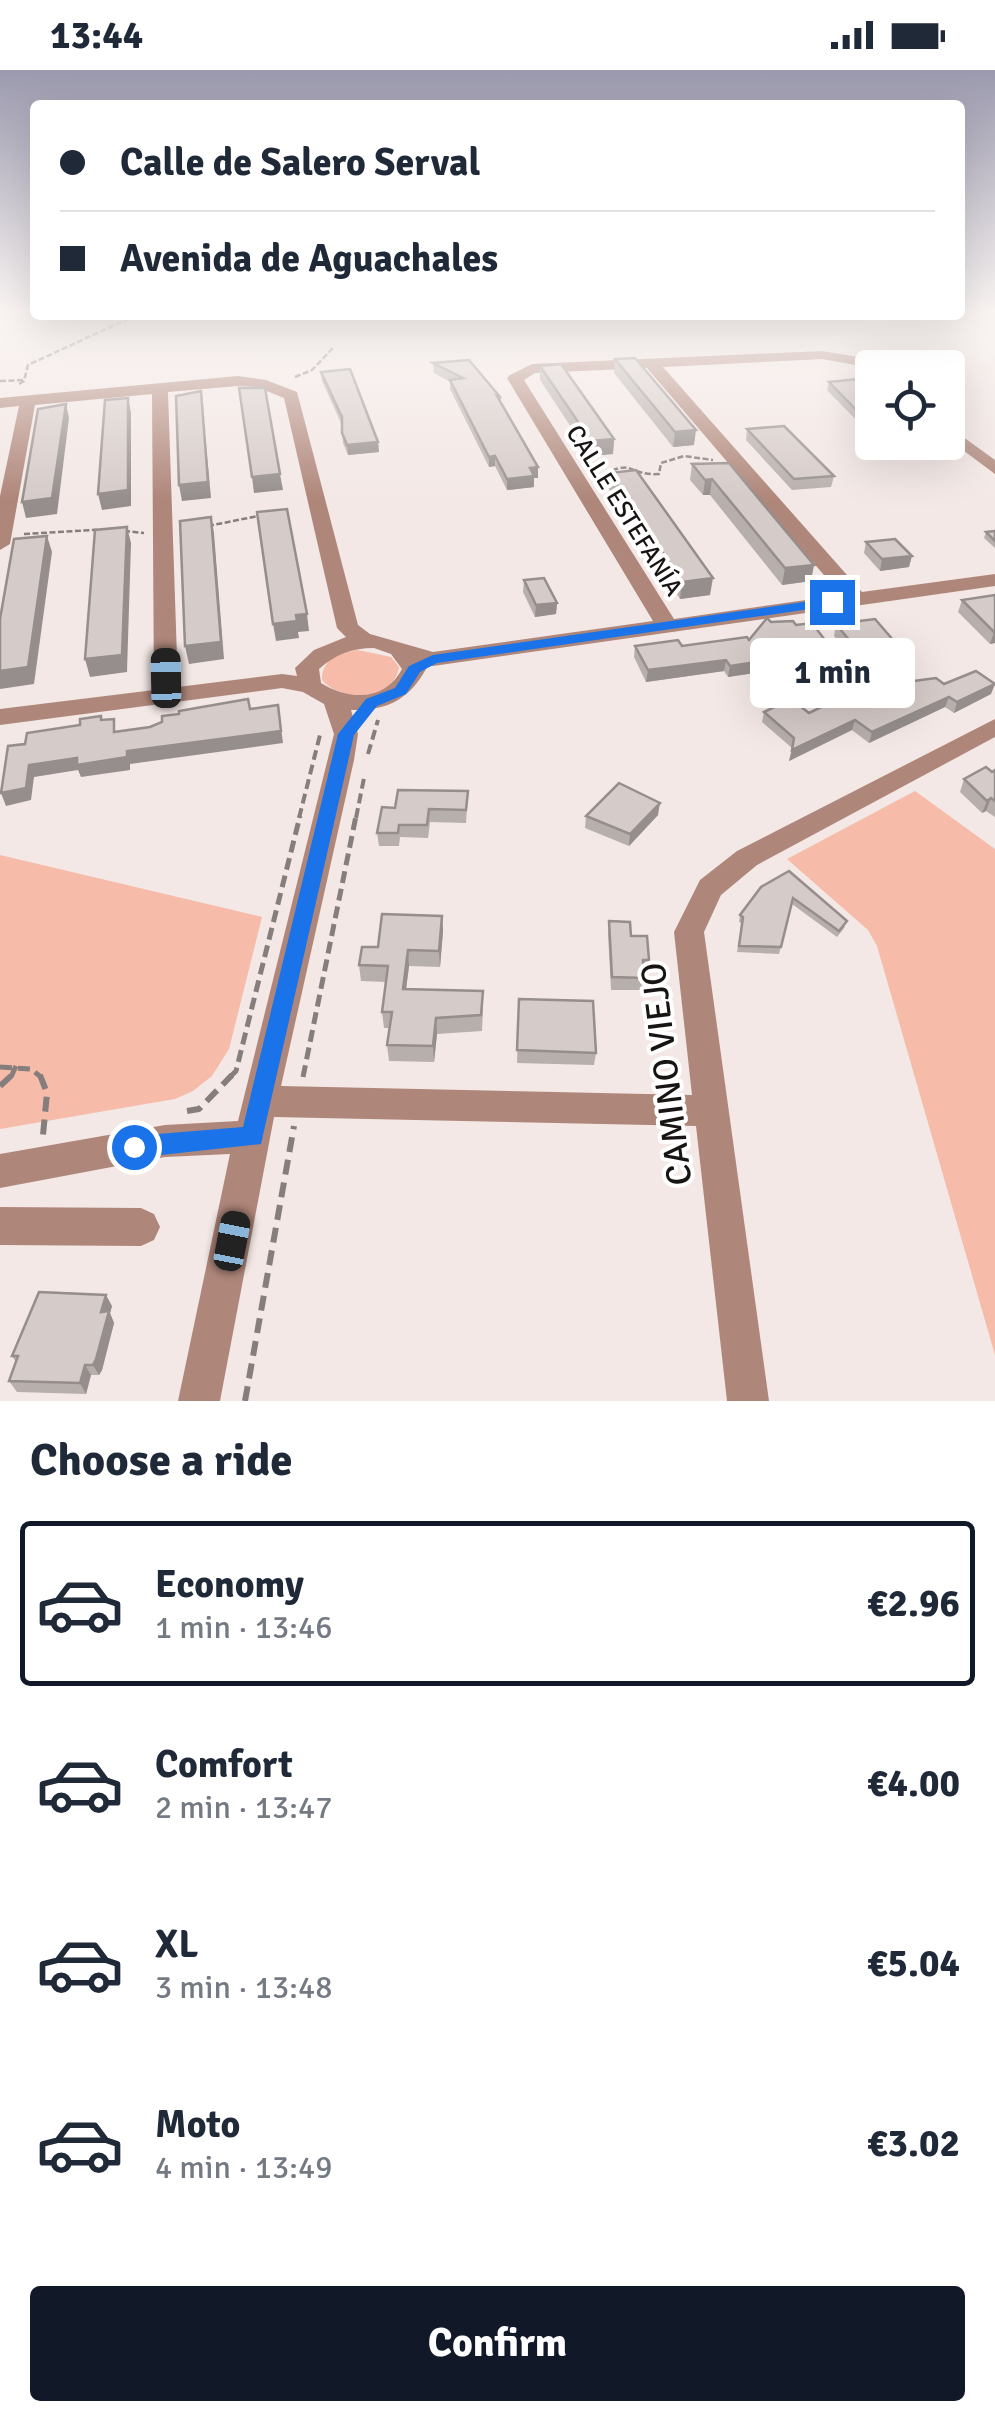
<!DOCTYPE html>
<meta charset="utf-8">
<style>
:root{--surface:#fff;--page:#f2f2f3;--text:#1f2937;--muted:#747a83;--line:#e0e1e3;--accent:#111827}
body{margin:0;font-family:Signika,sans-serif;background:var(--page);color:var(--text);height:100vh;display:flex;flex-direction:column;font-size:38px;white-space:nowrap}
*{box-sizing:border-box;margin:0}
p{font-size:32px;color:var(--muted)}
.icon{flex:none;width:55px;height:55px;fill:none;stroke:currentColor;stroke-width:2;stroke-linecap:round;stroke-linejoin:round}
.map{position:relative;height:1331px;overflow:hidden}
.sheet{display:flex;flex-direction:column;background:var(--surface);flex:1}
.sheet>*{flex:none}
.guide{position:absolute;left:30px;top:30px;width:935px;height:220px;border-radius:10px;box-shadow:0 10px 40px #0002;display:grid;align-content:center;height:220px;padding:0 30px;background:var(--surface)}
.fabs{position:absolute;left:855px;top:280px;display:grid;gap:20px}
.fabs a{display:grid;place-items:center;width:110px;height:110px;border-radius:10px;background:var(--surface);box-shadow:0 10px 40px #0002;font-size:50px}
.end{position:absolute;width:45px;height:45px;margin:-22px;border:12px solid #1a73e8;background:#fff;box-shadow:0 0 0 5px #fff}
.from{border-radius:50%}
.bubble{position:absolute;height:70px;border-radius:10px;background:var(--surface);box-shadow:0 10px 40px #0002;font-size:32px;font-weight:700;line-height:70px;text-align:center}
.car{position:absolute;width:30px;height:60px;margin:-30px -15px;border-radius:12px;box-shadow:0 0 8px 2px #0007;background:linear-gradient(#222 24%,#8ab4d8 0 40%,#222 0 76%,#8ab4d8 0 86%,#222 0)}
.guide b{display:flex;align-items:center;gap:35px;height:95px;font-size:38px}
.guide b+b{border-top:2px solid var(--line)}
.guide i{width:25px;height:25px;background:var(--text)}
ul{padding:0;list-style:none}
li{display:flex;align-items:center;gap:30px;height:165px;margin:0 20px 15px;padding:0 10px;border:5px solid transparent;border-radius:10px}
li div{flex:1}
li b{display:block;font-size:38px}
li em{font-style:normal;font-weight:700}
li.active{border-color:var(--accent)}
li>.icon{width:90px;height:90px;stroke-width:1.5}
h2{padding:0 30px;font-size:45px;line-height:120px}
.cta{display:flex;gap:20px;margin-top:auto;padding:20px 30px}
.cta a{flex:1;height:115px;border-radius:10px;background:var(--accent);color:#fff;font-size:40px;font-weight:700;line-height:115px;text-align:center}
.status{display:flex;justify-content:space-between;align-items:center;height:70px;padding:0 50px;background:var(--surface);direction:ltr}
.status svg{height:28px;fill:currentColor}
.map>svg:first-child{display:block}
.green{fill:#f6bba9}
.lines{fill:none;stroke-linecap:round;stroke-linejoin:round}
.path-far3{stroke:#867e7c;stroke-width:2.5;stroke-dasharray:6 2.5;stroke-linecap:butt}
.path-far2{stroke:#867e7c;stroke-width:4;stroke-dasharray:10 5;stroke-linecap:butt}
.path-far1{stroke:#867e7c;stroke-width:5;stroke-dasharray:12 6;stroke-linecap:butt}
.path{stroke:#867e7c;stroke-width:6;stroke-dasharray:15 8;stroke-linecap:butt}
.minor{fill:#af867a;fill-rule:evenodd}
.wall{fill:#b7afac}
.shaded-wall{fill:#958e8c}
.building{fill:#d5cbc8;stroke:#958e8c;stroke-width:2.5}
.route{fill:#1a73e8}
.labels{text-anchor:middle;stroke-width:8;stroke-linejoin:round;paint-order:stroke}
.far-street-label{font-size:25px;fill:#181413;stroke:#fff}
.near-street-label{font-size:35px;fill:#181413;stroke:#fff}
</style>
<div class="status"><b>13:44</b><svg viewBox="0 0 49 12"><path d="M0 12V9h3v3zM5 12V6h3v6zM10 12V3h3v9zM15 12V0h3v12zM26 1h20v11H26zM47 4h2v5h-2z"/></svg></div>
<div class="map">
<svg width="995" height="1331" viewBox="0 0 995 1331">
<rect width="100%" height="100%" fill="#f3e8e5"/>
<g class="green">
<path d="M 358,580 L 391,587 L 399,597 C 394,631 341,633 322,610 C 321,589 340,583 358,580 Z"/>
<polygon points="915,721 995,779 995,1285 877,876 868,860 787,789"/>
<polygon points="0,785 262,847 229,979 212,1006 193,1021 175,1029 0,1059"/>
</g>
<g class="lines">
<g class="path-far3">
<polyline points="295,307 312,300 333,278"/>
<polyline points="0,311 24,310"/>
<polyline points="19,314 24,311 28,295 134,246"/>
<path d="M 597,408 C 637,386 625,406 659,404 L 661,393 L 684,386 L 713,390"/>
<polyline points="208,456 263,445"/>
<polyline points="124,461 144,463"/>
<polyline points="24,464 110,459"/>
</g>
<g class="path-far2">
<polyline points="368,684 378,650"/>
<polyline points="299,748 321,661"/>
<polyline points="356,748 364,708"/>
</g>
<g class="path-far1">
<polyline points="0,997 31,999 41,1007"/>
<polyline points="11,1007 16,996"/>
<polyline points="230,1007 236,1001 300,746"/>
<polyline points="303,1007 356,746"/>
</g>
<g class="path">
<polyline points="40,1005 47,1023 43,1065"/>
<polyline points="0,1016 12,1005"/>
<polyline points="187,1041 199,1039 232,1005"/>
<polyline points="245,1331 294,1056"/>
</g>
<g class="minor">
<path d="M 822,281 L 865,288 L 877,298 L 872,298 L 872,306 L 855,295 L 822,289 L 663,297 L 862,522 L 995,504 L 995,516 L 433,596 L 422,594 L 426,599 C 409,630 386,641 351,640 L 358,664 L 354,690 L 281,1016 L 692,1025 L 674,862 L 700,810 L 737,781 L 995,649 L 995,667 L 757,795 L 721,825 L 704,862 L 769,1331 L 727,1331 L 696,1056 L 274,1047 L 220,1331 L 178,1331 L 230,1084 L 165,1087 L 0,1118 L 0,1084 L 165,1055 L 238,1051 L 334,664 L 324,634 L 303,622 L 282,618 L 0,655 L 0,639 L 154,620 L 152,324 L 35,335 L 10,474 L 0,480 L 0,426 L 19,336 L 0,338 L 0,328 L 238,306 L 266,310 L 297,322 L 358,555 L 370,564 L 433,582 L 653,551 L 507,308 L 510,305 L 532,294 ZM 647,298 L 841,525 L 674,549 L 524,310 L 535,303 ZM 238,316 L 257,317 L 284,328 L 337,558 L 346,567 L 314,580 L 295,598 L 297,606 L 282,604 L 178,617 L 168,322 ZM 374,578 L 391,584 L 402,599 C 385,631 350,631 321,613 L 319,599 C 336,584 352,578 374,578 Z"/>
<polygon points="948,356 995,390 995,404 948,369"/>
<polygon points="0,1137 141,1138 154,1144 160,1157 154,1170 141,1176 0,1175"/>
</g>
</g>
<g class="wall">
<polygon points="615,289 694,375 673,377 614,303"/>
<polygon points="433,293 501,328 501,334 538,408 534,408 534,417 507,420 495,396 489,397 450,319 450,312 434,303"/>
<polygon points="540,296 614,369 613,384 590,386 540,310"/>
<polygon points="321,302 378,372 379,382 348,385 343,373 342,355 322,311"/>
<polygon points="829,312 872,313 872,372 910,372 908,380 880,384 860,366 862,357 863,357 827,320"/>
<polygon points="747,359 834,406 831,417 792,420 746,370"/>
<polygon points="729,393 811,511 782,515 710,425 703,425 690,410 692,394"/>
<polygon points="610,403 710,525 680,529 609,419"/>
<polygon points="995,461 995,478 984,468 986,462"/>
<polygon points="866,472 909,497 880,501 864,483"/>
<polygon points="524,510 557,533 556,544 535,547 523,522"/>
<polygon points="995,525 995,573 990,574 958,542 962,530"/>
<polygon points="771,552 796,555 825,570 823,582 763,591 761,602 728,607 724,601 646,612 634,587 635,576 682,576 749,570"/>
<polygon points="836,554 891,583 859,588 854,582 847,582 834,566"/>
<polygon points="944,614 991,624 954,643 945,637 869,673 852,660 789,691 792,678 762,652 764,642 809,643"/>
<polygon points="995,700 995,747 986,741 982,743 960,722 964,709"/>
<polygon points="468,721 466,753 430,752 428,768 400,767 399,776 379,776 377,763 395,738"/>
<polygon points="658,745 629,776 585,758 586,746"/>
<polygon points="789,801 845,857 837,867 792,834 779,884 737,882 742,853 739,852 740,845"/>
<polygon points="442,846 443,861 440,897 409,896 406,919 483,937 482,961 437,964 434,992 389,991 387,975 390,958 384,958 382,942 386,912 361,911 359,895 378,877"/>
<polygon points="609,851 631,866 649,890 647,903 644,903 642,920 611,920 608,864"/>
<polygon points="519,929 596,983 594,995 517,993"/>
<polygon points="112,1236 110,1243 114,1253 102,1300 99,1305 91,1305 86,1324 17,1322 9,1311 16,1292 12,1286"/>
</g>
<g class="shaded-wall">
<polygon points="201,321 211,428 182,431 179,415"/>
<polygon points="128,328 131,343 131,436 102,440 98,424"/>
<polygon points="66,334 69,348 57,444 26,448 22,432"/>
<polygon points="696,360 694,375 673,377 675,362"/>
<polygon points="614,369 613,384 590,386 591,371"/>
<polygon points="378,372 379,382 348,385 347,375"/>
<polygon points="910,372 908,380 880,384 882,375"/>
<polygon points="495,386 495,396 489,397 489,387"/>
<polygon points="538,397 538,408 534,408 534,417 507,420 507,409 530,398"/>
<polygon points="280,404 283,420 254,423 252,407"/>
<polygon points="712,409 710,425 703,425 705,410"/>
<polygon points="211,447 214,464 224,589 189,594 185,576"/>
<polygon points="127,457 131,473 127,602 90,607 85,589"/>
<polygon points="47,466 52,482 34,614 0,619 0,601"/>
<polygon points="912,486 909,497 880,501 882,489"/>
<polygon points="814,495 811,511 782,515 785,498"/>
<polygon points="713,508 710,525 680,529 682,512"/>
<polygon points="557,533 556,544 535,547 536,535"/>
<polygon points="307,544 309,561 298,562 299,568 276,571 273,554 296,545"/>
<polygon points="994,562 995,562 995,573 990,574"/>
<polygon points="825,570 823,582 754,592 756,580"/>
<polygon points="856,570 854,582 847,582 850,571"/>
<polygon points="894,571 891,583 859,588 862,576"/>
<polygon points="726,590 724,601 646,612 648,600"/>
<polygon points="763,591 761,602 728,607 730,596"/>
<polygon points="995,614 991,624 954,643 957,632"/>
<polygon points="949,627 945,637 869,673 872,662"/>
<polygon points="278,635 283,673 130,694 130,700 81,707 78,700 34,707 31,730 6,736 1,723 29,695 127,681"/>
<polygon points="855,650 852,660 789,691 792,680"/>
<polygon points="991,728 986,741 982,743 987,731"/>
<polygon points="660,733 658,745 629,776 630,764"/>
<polygon points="442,846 443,861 440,897 439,881"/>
<polygon points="408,880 409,896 404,935 403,919"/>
<polygon points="436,948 437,964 434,992 433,976"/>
<polygon points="106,1225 112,1236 110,1243 114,1253 102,1300 99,1305 93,1295 101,1242"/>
<polygon points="85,1295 91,1305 86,1324 80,1313"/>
</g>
<g class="building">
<polygon points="635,288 696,360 675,362 615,289"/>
<polygon points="469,290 501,328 497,326 538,397 530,398 534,406 507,409 495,386 489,387 450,310 463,308 433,293"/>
<polygon points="561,294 614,369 591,371 540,296"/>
<polygon points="350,299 378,372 347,375 342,363 342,347 321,302"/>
<polygon points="867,308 872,313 872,356 829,312"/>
<polygon points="239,318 265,318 280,404 252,407"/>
<polygon points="201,321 208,412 179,415 176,326"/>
<polygon points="128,328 128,420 98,424 105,330"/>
<polygon points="66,334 52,428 22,432 38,339"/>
<polygon points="784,356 834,406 794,409 747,359"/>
<polygon points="872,356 872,367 862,357"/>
<polygon points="729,393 814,495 785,498 712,409 705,410 692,394"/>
<polygon points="636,400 713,508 682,512 610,403"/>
<polygon points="287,439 307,544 296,545 297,551 273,554 257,442"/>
<polygon points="211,447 221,572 185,576 180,451"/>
<polygon points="127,457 122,585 85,589 95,460"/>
<polygon points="995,461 995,471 986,462"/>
<polygon points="47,466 28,597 0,601 0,549 14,469"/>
<polygon points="895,469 912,486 882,489 866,472"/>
<polygon points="544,508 557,533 536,535 524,510"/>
<polygon points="995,525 995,562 994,562 962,530"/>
<polygon points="767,548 771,552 793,551 796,555 812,553 825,570 756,580 763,591 730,596 726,590 648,600 635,576 678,570 682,576 747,567 749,570"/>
<polygon points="875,549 894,571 862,576 856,570 850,571 836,554"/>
<polygon points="976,601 995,614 957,632 949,627 872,662 855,650 792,680 794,668 764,642 791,629 809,643 861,618 936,608 944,614"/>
<polygon points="248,629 250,639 278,635 281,661 127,681 127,687 77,695 77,688 29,695 26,718 1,723 8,676 25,674 27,663 80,655 80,649 101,646 101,650 114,649 114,662 150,657 162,652 162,646 179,644 179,641"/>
<polygon points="986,697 992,702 995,700 995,731 991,728 987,731 964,709"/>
<polygon points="619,713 660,733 630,764 586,746"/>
<polygon points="398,720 468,721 466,740 429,739 427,755 399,755 398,763 377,763 382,737 395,738"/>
<polygon points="789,801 847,851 839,861 793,828 781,877 739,876 743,847 740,845 761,817"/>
<polygon points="382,844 442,846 439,881 408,880 403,919 483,921 481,945 436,948 433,976 387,975 392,942 382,942 388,896 359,895 362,877 378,877"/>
<polygon points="609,851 630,852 631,866 647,866 649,890 643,890 644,908 612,907"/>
<polygon points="519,929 593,931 596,983 517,980"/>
<polygon points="39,1222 106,1225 101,1242 109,1241 96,1289 93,1295 85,1295 80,1313 9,1311 18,1286 12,1286"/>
</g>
<linearGradient id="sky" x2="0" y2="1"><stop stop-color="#9b99ae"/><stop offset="0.56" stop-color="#faf5f3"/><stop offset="1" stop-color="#faf5f3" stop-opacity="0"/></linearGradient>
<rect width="995" height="429" fill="url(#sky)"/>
<polygon class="route" points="832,528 837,529 837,535 437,593 420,602 406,624 377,636 354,665 261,1074 134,1088 125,1085 122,1077 125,1069 134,1066 243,1057 338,664 366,629 395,618 409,596 433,585"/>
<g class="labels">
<g class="far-street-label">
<text transform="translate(625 440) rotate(58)" y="9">CALLE ESTEFANÍA</text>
</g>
<g class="near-street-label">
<text transform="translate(666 1004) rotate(-97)" y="12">CAMINO VIEJO</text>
</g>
</g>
</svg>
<div class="fabs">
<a><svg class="icon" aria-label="locate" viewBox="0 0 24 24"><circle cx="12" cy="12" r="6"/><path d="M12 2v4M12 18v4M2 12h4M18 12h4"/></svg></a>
</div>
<i class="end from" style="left:134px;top:1077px"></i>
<i class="end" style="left:832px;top:532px"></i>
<div class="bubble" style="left:750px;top:568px;width:165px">1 min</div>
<i class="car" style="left:166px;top:608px;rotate:359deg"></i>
<i class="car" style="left:232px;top:1171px;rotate:11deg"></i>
<div class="guide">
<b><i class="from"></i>Calle de Salero Serval</b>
<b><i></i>Avenida de Aguachales</b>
</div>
</div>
<section class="sheet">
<h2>Choose a ride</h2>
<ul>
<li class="active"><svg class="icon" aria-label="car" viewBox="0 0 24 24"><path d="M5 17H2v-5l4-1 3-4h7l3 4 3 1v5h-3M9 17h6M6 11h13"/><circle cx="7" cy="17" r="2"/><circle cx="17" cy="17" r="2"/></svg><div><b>Economy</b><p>1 min · 13:46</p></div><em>€2.96</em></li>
<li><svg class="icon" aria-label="car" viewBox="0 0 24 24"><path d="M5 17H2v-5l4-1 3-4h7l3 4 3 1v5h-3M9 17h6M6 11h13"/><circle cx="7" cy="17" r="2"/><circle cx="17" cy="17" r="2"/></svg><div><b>Comfort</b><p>2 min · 13:47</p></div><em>€4.00</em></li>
<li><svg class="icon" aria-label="car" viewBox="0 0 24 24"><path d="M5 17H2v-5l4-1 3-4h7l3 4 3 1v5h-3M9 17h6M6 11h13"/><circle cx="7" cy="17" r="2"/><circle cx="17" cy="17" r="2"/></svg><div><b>XL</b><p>3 min · 13:48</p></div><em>€5.04</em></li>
<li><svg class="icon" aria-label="car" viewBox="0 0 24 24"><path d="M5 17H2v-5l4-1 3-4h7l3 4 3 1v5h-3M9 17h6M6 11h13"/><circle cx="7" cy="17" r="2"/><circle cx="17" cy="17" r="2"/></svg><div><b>Moto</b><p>4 min · 13:49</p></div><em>€3.02</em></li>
</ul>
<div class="cta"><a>Confirm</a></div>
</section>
